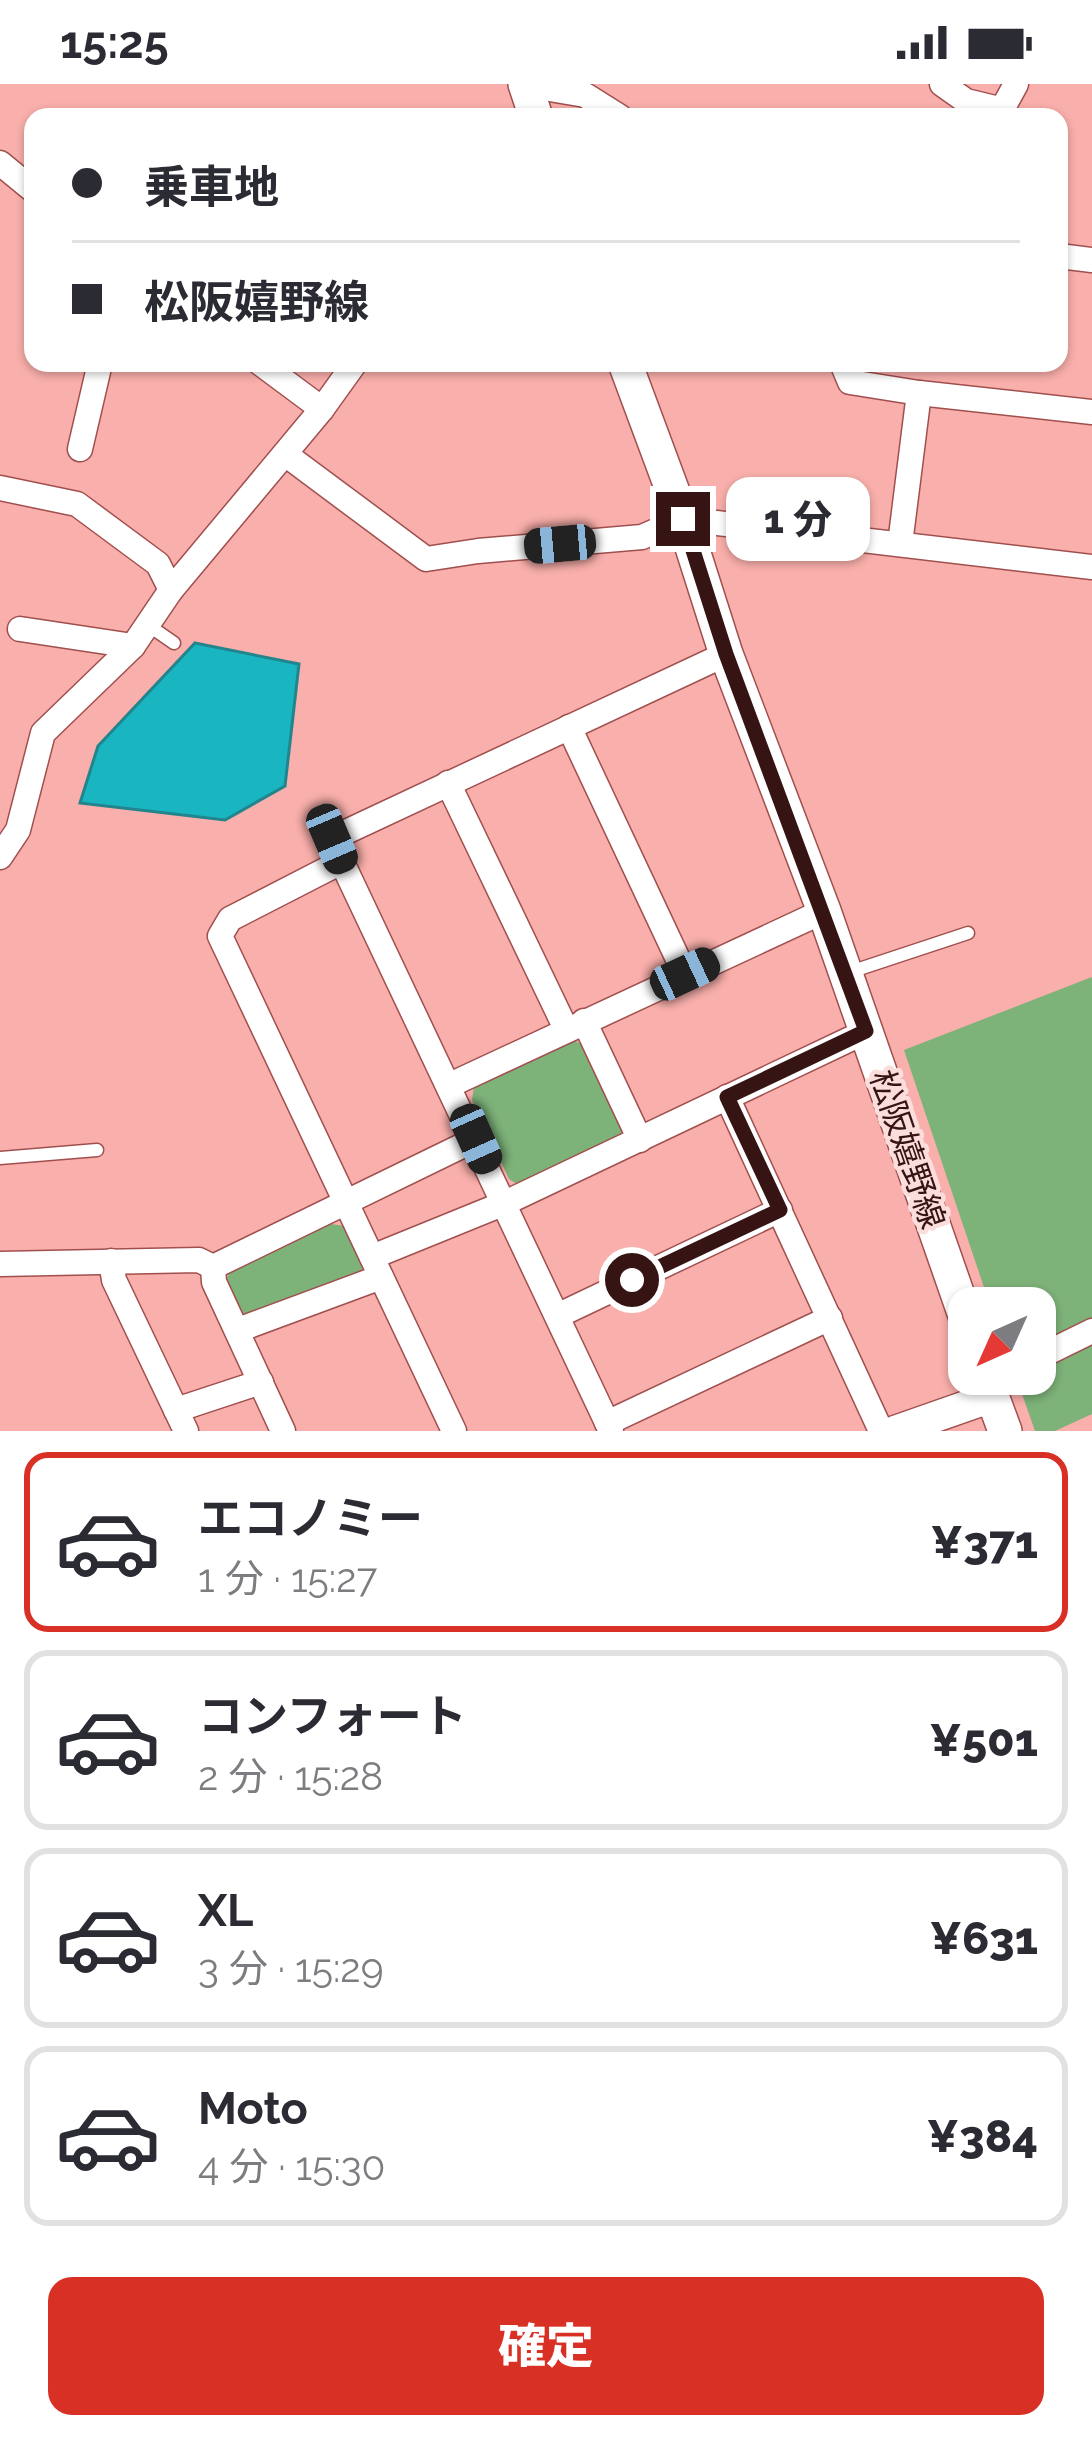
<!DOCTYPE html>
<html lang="ja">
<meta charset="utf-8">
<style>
:root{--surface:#fff;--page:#f7f7f7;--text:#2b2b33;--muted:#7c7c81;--line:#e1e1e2;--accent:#d93025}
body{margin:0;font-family:Raleway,"Noto Sans JP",sans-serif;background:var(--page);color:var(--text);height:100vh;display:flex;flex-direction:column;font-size:45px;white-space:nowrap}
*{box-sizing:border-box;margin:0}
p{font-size:39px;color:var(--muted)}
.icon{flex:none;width:66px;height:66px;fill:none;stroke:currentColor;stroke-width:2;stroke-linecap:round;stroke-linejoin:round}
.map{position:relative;height:1347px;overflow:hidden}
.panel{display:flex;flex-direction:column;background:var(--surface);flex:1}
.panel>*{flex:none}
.top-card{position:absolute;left:24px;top:24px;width:1044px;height:264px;border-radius:24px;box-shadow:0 3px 9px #0004;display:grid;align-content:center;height:264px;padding:0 48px;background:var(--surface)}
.needle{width:78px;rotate:225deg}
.buttons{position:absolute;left:948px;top:1203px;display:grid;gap:24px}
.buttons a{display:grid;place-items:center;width:108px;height:108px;border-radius:24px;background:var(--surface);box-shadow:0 3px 9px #0004;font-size:60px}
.end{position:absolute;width:54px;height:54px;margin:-27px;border:15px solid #361414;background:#fff;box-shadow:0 0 0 6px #fff}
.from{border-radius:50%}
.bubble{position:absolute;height:84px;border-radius:24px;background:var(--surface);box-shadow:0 3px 9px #0004;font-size:39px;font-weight:800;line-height:84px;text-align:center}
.car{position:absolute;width:36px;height:72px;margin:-36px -18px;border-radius:15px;box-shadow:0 0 9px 3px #0007;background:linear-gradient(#222 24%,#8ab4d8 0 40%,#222 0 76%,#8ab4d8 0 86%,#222 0)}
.top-card b{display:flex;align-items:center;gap:42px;height:114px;font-size:45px}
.top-card b+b{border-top:3px solid var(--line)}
.top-card i{width:30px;height:30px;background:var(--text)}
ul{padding:21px 0 0;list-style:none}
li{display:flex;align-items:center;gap:36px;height:180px;margin:0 24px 18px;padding:0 24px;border:6px solid var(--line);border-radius:24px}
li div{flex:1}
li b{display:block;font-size:45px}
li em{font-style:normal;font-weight:800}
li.current{border-color:var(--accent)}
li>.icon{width:108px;height:108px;stroke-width:1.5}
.cta{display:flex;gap:24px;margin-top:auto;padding:24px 48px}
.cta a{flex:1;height:138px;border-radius:24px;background:var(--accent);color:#fff;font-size:48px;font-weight:800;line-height:138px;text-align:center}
.status{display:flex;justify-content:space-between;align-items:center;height:84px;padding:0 60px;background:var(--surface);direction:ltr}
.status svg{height:33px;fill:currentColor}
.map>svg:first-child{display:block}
.green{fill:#7db279}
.water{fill:#19b6c1;stroke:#22858d;stroke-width:3}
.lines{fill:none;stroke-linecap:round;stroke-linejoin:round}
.service-casing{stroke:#a14f4e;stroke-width:15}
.minor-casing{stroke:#a14f4e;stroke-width:27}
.tertiary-casing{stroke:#a14f4e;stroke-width:33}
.secondary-casing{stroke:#a14f4e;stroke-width:36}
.service{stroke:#fff;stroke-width:12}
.minor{stroke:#fff;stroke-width:24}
.tertiary{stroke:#fff;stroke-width:30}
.secondary{stroke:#fff;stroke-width:33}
.route{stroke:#361414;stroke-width:15}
.labels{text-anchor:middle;stroke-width:9;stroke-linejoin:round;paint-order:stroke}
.street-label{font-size:33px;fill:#361414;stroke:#fbdddb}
</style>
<div class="status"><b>15:25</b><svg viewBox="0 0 49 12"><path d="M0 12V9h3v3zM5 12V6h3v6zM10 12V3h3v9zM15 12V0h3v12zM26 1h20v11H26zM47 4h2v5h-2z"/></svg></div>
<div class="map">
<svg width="1092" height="1347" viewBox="0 0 1092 1347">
<rect width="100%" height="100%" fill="#f9afab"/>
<g class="green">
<polygon points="1092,893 1092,1330 1055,1347 1035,1347 1015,1290 1035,1290 1035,1224 991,1224 904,966"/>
<polygon points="573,955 585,963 624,1045 615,1058 520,1102 509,1095 472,1016 474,1003"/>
<polygon points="331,1140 344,1142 363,1182 360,1194 249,1235 239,1230 226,1196 231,1186"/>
</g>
<polygon class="water" points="195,559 299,580 285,702 225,736 80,719 98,662"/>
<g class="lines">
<defs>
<g id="service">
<polyline points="148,541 174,559"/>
<polyline points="847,889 968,849"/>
<polyline points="0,1074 97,1066"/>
</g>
<g id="minor">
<polyline points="942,0 966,17 999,25"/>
<polyline points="526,1 585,11 620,33"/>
<polyline points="998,33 1016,0"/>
<polyline points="0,79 33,106"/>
<polyline points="1059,172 1092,176"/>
<polyline points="260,279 322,325"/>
<polyline points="842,279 850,298 919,309 900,460"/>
<polyline points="919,309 1092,328"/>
<polyline points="80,365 100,279"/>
<polyline points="285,370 426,475 478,467 642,453 683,435 1092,483"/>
<polyline points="0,404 77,420 158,480 171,506"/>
<polyline points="20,545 133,562"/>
<polyline points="569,643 685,890"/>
<polyline points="448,699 566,945"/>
<polyline points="0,773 18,746 43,649 133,562 171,506 322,325 355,279"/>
<polyline points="341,778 230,835 220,852 454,1347"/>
<polyline points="584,937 640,1056"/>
<polyline points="450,1001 824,827"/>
<polyline points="727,1013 881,1347"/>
<polyline points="372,1173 505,1119 867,947"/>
<polyline points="111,1177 114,1196 186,1347"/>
<polyline points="0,1180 199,1176 213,1183 476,1055"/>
<polyline points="213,1183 214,1198 283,1347"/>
<polyline points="557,1232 780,1126"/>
<polyline points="238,1246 381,1193"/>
<polyline points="1035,1275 1092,1247"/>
<polyline points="176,1326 261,1298"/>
<polyline points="607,1339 830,1234"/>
<polyline points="611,1347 331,755 726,570"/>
</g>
<polyline id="tertiary" points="895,1347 992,1313"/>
<g id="secondary">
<polyline points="525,0 536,33"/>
<polyline points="625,279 683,435 726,570 824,827 969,1243"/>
<polyline points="984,1290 1005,1347"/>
</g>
</defs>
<use href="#service" class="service-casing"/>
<use href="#minor" class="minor-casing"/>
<use href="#tertiary" class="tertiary-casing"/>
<use href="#secondary" class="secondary-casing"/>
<use href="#service" class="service"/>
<use href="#minor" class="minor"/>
<use href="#tertiary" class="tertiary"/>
<use href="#secondary" class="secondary"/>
</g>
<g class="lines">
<polyline class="route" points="632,1196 780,1126 727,1013 866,947 726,570 683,435"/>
</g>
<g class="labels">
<g class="street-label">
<text transform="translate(908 1065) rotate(71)" y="12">松阪嬉野線</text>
</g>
</g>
</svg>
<div class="buttons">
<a><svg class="needle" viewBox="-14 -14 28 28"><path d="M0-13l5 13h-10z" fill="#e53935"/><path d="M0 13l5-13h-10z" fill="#7c7c81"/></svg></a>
</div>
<i class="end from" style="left:632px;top:1196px"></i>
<i class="end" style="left:683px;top:435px"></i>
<div class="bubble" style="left:726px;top:393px;width:144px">1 分</div>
<i class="car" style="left:560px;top:460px;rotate:265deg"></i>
<i class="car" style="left:332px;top:755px;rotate:157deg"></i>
<i class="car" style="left:685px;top:890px;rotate:65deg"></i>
<i class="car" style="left:476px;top:1055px;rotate:156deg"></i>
<div class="top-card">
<b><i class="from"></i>乗車地</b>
<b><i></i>松阪嬉野線</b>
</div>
</div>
<section class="panel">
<ul>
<li class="current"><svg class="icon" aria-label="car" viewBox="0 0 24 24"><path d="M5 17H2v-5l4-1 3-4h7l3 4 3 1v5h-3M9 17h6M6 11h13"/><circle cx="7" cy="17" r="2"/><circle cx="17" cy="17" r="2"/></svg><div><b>エコノミー</b><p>1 分 · 15:27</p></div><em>¥371</em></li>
<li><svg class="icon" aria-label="car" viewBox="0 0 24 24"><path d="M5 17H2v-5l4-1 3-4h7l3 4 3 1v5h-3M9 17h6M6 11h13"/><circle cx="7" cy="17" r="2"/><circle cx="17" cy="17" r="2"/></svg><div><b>コンフォート</b><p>2 分 · 15:28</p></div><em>¥501</em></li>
<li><svg class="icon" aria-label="car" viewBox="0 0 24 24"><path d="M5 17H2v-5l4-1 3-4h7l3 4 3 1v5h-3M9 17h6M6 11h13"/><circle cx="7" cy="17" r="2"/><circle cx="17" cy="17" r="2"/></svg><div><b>XL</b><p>3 分 · 15:29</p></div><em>¥631</em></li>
<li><svg class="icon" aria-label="car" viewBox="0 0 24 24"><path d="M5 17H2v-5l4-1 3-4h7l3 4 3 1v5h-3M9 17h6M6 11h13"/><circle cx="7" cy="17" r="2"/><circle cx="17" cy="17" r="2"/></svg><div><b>Moto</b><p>4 分 · 15:30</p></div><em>¥384</em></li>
</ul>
<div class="cta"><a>確定</a></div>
</section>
